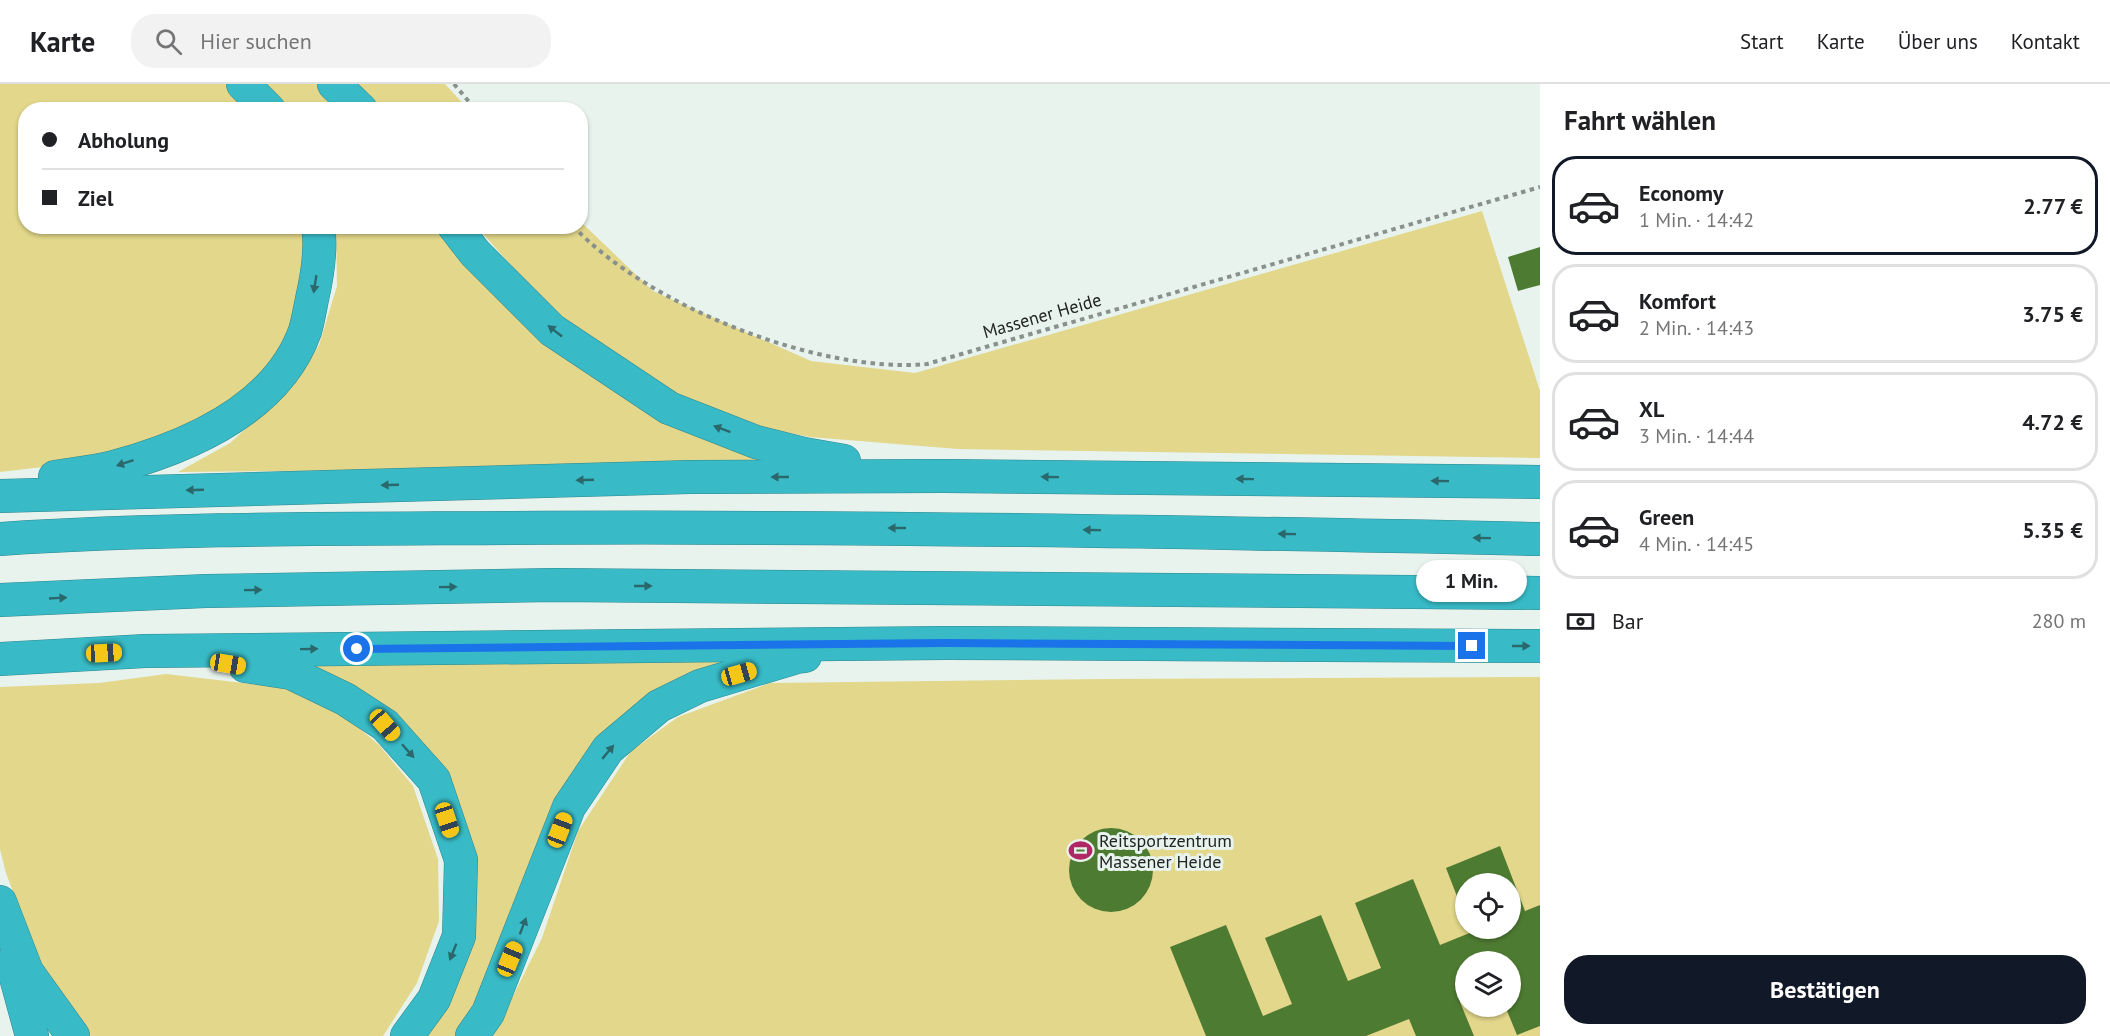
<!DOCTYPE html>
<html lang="de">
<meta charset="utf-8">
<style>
:root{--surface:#fff;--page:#f2f2f2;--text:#202124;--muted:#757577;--line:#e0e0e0;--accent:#111827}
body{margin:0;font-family:"PT Sans",sans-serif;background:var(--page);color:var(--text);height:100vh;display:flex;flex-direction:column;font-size:22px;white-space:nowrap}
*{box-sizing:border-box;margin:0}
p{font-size:20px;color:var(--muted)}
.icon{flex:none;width:33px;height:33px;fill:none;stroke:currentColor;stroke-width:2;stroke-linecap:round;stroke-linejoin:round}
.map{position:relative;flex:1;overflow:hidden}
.drawer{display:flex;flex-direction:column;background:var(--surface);width:570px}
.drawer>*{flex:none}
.guide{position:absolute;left:18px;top:18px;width:570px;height:132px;border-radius:24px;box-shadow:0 2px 4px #0004;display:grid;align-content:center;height:132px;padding:0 24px;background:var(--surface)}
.buttons{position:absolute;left:1455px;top:789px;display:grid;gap:12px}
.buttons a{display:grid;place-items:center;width:66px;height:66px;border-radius:50%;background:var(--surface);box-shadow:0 2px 4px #0004;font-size:30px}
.end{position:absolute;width:27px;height:27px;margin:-14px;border:8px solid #1a73e8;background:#fff;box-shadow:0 0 0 3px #fff}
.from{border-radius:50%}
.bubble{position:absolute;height:42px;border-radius:21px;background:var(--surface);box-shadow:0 2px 4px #0004;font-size:20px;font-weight:700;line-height:42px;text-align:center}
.car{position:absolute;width:18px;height:36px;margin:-18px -9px;border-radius:8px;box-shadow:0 0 4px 2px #0007;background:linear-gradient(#f5c518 24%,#345 0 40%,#f5c518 0 76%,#345 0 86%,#f5c518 0)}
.guide b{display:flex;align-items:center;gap:21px;height:57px;font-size:22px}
.guide b+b{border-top:2px solid var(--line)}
.guide i{width:15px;height:15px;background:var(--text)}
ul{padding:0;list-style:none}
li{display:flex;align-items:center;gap:18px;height:99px;margin:0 12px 9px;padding:0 12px;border:3px solid var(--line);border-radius:24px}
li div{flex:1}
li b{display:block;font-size:22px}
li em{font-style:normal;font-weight:700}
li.selected{border-color:var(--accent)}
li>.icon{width:54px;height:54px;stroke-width:1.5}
h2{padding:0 24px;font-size:27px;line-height:72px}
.pay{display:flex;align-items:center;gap:15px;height:66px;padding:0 24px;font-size:22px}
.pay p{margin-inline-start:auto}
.button{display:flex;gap:12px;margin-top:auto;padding:12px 24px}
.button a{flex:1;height:69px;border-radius:24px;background:var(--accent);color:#fff;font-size:24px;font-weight:700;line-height:69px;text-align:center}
header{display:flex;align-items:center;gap:36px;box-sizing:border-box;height:84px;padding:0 30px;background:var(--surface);border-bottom:2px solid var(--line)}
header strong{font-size:28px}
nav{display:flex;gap:33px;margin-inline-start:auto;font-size:21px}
.search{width:420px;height:54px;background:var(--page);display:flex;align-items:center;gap:15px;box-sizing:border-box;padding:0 21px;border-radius:24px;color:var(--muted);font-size:22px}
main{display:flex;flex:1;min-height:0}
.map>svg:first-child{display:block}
.green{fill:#e2d78a;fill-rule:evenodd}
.building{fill:#4e7b32}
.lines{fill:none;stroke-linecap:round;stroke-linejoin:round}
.highway-casing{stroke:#30868d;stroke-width:34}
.path{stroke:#89918e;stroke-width:4;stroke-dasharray:4.5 4.5;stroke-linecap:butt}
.highway{stroke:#38bbc7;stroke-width:33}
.oneway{fill:#2b686c}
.route{stroke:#1a73e8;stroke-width:8}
.labels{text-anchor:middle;stroke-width:6;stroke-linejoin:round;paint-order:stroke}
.street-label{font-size:18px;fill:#202422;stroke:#e8f3ee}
.poi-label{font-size:18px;fill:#202422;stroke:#e8f3ee;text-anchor:start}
</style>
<header>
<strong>Karte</strong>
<div class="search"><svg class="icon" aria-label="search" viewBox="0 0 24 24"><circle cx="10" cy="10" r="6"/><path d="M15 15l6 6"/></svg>Hier suchen</div>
<nav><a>Start</a><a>Karte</a><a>Über uns</a><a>Kontakt</a></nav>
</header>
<main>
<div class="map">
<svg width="1540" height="952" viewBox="0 0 1540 952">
<rect width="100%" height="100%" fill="#e8f3ee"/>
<g class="green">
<polygon points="0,0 225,0 253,25 26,26 26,142 307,143 307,198 277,280 216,331 110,375 0,388"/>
<polygon points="263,0 317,0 344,25 287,25 278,14"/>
<polygon points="353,0 445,0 468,25 380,25"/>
<polygon points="1482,127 1540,307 1540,374 958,365 810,353 755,342 673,308 559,235 477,143 580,142 581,138 653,207 811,277 915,289"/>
<polygon points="336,142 439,143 469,182 771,371 772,383 178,388 230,359 291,304 319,261 337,202"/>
<polygon points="720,571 719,579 694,589 601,657 461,952 420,952 467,855 439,690 290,581"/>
<polygon points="166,590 287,604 340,628 379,661 413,702 438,775 439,837 417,899 383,952 91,952 86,947 40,880 6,789 0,765 0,603 99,599"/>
<path d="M 1540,593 L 1540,952 L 493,952 L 542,854 L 578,747 L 631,667 L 678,633 L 770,599 L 1107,595 ZM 1466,800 L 1510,800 L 1510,844 L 1466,844 ZM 1466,878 L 1510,878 L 1510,922 L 1466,922 Z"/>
</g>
<g class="building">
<polygon points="1540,163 1540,201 1518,207 1508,173"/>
<circle cx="1111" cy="786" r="42"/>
<polygon points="1500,762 1525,827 1540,821 1540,942 1517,951 1505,922 1510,922 1510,878 1466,878 1466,915 1460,918 1474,952 1416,952 1409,935 1366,952 1206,952 1170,863 1226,841 1263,932 1292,920 1265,854 1321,831 1348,897 1381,884 1355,819 1413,795 1440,861 1472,848 1470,844 1510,844 1510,800 1466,800 1465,833 1446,784"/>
</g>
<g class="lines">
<defs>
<g id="highway">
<polyline points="243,0 269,26"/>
<polyline points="334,0 361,26"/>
<polyline points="454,142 475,169 552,246 669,324 756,358 804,370 844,377"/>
<path d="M 55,393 C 74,390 95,388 114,383 C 188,363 277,325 305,247 C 308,237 310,225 312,215 C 317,193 322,165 318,142"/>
<polyline points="0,412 690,393 943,392 1540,398"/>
<path d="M 0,455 C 170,444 340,445 511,444 C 854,442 1197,448 1540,455"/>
<polyline points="0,516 206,507 554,501 1540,509"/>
<polyline points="0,575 145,567 946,559 1540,562"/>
<polyline points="245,582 291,589 345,615 385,641 434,696 461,776 459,852 434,915 407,952"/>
<polyline points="0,818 27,888 73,952"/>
<polyline points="12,879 32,952"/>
<polyline points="472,952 488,929 569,723 608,665 659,622 700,602 797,573 805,572"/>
</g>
</defs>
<use href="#highway" class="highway-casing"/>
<g class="path">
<polyline points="454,0 476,26"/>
<path d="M 573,142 C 648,222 819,290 927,280 L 1540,103"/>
</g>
<use href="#highway" class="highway"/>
</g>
<defs><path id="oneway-solid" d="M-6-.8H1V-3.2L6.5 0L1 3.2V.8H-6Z" transform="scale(1.5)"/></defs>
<g class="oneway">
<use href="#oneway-solid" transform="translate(315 200) rotate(99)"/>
<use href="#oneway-solid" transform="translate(555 247) rotate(-142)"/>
<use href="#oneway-solid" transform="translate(722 345) rotate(-159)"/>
<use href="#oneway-solid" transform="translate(125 379) rotate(162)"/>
<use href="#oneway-solid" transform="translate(780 393) rotate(180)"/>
<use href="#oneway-solid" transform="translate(1050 393) rotate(-179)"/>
<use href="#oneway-solid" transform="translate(1245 395) rotate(-179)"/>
<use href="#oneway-solid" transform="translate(585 396) rotate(178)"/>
<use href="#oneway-solid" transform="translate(1440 397) rotate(-179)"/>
<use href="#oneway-solid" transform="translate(390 401) rotate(178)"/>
<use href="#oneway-solid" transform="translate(195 406) rotate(178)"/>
<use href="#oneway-solid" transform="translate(897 444) rotate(-180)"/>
<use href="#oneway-solid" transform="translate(1092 446) rotate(-179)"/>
<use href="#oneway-solid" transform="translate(1287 450) rotate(-179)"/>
<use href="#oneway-solid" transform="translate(1482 454) rotate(-179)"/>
<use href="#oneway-solid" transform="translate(643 502)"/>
<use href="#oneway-solid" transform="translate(448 503) rotate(-1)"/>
<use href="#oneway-solid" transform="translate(253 506) rotate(-1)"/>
<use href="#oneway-solid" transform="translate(58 514) rotate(-3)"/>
<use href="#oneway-solid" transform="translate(1521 562)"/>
<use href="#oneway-solid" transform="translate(309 565) rotate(-1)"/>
<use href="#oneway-solid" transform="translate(408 667) rotate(48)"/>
<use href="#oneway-solid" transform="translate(608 668) rotate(-50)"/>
<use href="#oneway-solid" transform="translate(523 842) rotate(-69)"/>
<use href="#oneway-solid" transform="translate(453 868) rotate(112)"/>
</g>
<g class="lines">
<polyline class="route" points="357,565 946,559 1472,562"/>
</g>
<defs>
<symbol id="stadium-bare" viewBox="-9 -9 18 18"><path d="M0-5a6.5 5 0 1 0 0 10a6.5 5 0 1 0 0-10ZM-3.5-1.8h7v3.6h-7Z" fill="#b12766" stroke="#e8f3ee" stroke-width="2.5" paint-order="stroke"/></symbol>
</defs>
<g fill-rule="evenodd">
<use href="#stadium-bare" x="1064" y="750" width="33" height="33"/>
</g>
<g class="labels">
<g class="street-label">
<text transform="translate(1042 232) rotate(-16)" y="6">Massener Heide</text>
</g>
<g class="poi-label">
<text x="1099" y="763">Reitsportzentrum<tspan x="1099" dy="21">Massener Heide</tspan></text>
</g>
</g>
</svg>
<div class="buttons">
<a><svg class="icon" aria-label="locate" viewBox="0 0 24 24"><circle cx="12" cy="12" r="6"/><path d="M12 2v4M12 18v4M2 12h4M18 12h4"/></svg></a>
<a><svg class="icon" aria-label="layers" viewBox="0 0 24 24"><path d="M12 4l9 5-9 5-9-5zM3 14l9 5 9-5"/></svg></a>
</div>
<i class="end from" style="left:357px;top:565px"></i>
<i class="end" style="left:1472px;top:562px"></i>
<div class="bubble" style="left:1416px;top:476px;width:111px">1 Min.</div>
<i class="car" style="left:104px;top:569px;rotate:87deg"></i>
<i class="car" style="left:228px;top:580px;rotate:99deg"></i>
<i class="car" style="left:739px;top:590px;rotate:74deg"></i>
<i class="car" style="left:385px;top:641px;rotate:138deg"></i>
<i class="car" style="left:447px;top:736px;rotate:162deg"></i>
<i class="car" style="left:560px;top:746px;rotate:21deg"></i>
<i class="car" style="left:510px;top:875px;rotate:22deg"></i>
<div class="guide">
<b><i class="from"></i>Abholung</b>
<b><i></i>Ziel</b>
</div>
</div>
<section class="drawer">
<h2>Fahrt wählen</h2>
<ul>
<li class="selected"><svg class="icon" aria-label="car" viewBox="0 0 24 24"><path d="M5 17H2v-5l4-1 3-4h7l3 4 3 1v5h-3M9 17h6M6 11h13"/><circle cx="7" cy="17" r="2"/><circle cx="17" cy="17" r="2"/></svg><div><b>Economy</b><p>1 Min. · 14:42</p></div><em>2.77 €</em></li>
<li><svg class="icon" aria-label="car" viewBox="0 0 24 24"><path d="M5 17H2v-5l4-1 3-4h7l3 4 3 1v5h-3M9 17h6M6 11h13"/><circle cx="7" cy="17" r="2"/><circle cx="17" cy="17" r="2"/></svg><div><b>Komfort</b><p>2 Min. · 14:43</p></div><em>3.75 €</em></li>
<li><svg class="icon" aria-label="car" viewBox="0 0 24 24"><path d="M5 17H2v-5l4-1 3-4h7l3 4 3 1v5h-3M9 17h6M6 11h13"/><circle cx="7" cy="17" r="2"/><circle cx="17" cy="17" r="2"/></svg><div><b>XL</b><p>3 Min. · 14:44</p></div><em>4.72 €</em></li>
<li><svg class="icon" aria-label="car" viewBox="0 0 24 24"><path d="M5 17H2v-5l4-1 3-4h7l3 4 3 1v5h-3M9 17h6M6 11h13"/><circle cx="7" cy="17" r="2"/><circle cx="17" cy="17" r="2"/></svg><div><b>Green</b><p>4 Min. · 14:45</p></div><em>5.35 €</em></li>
</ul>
<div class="pay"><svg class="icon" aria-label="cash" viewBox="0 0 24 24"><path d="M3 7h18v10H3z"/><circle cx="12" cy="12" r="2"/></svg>Bar<p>280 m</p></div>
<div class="button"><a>Bestätigen</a></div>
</section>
</main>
